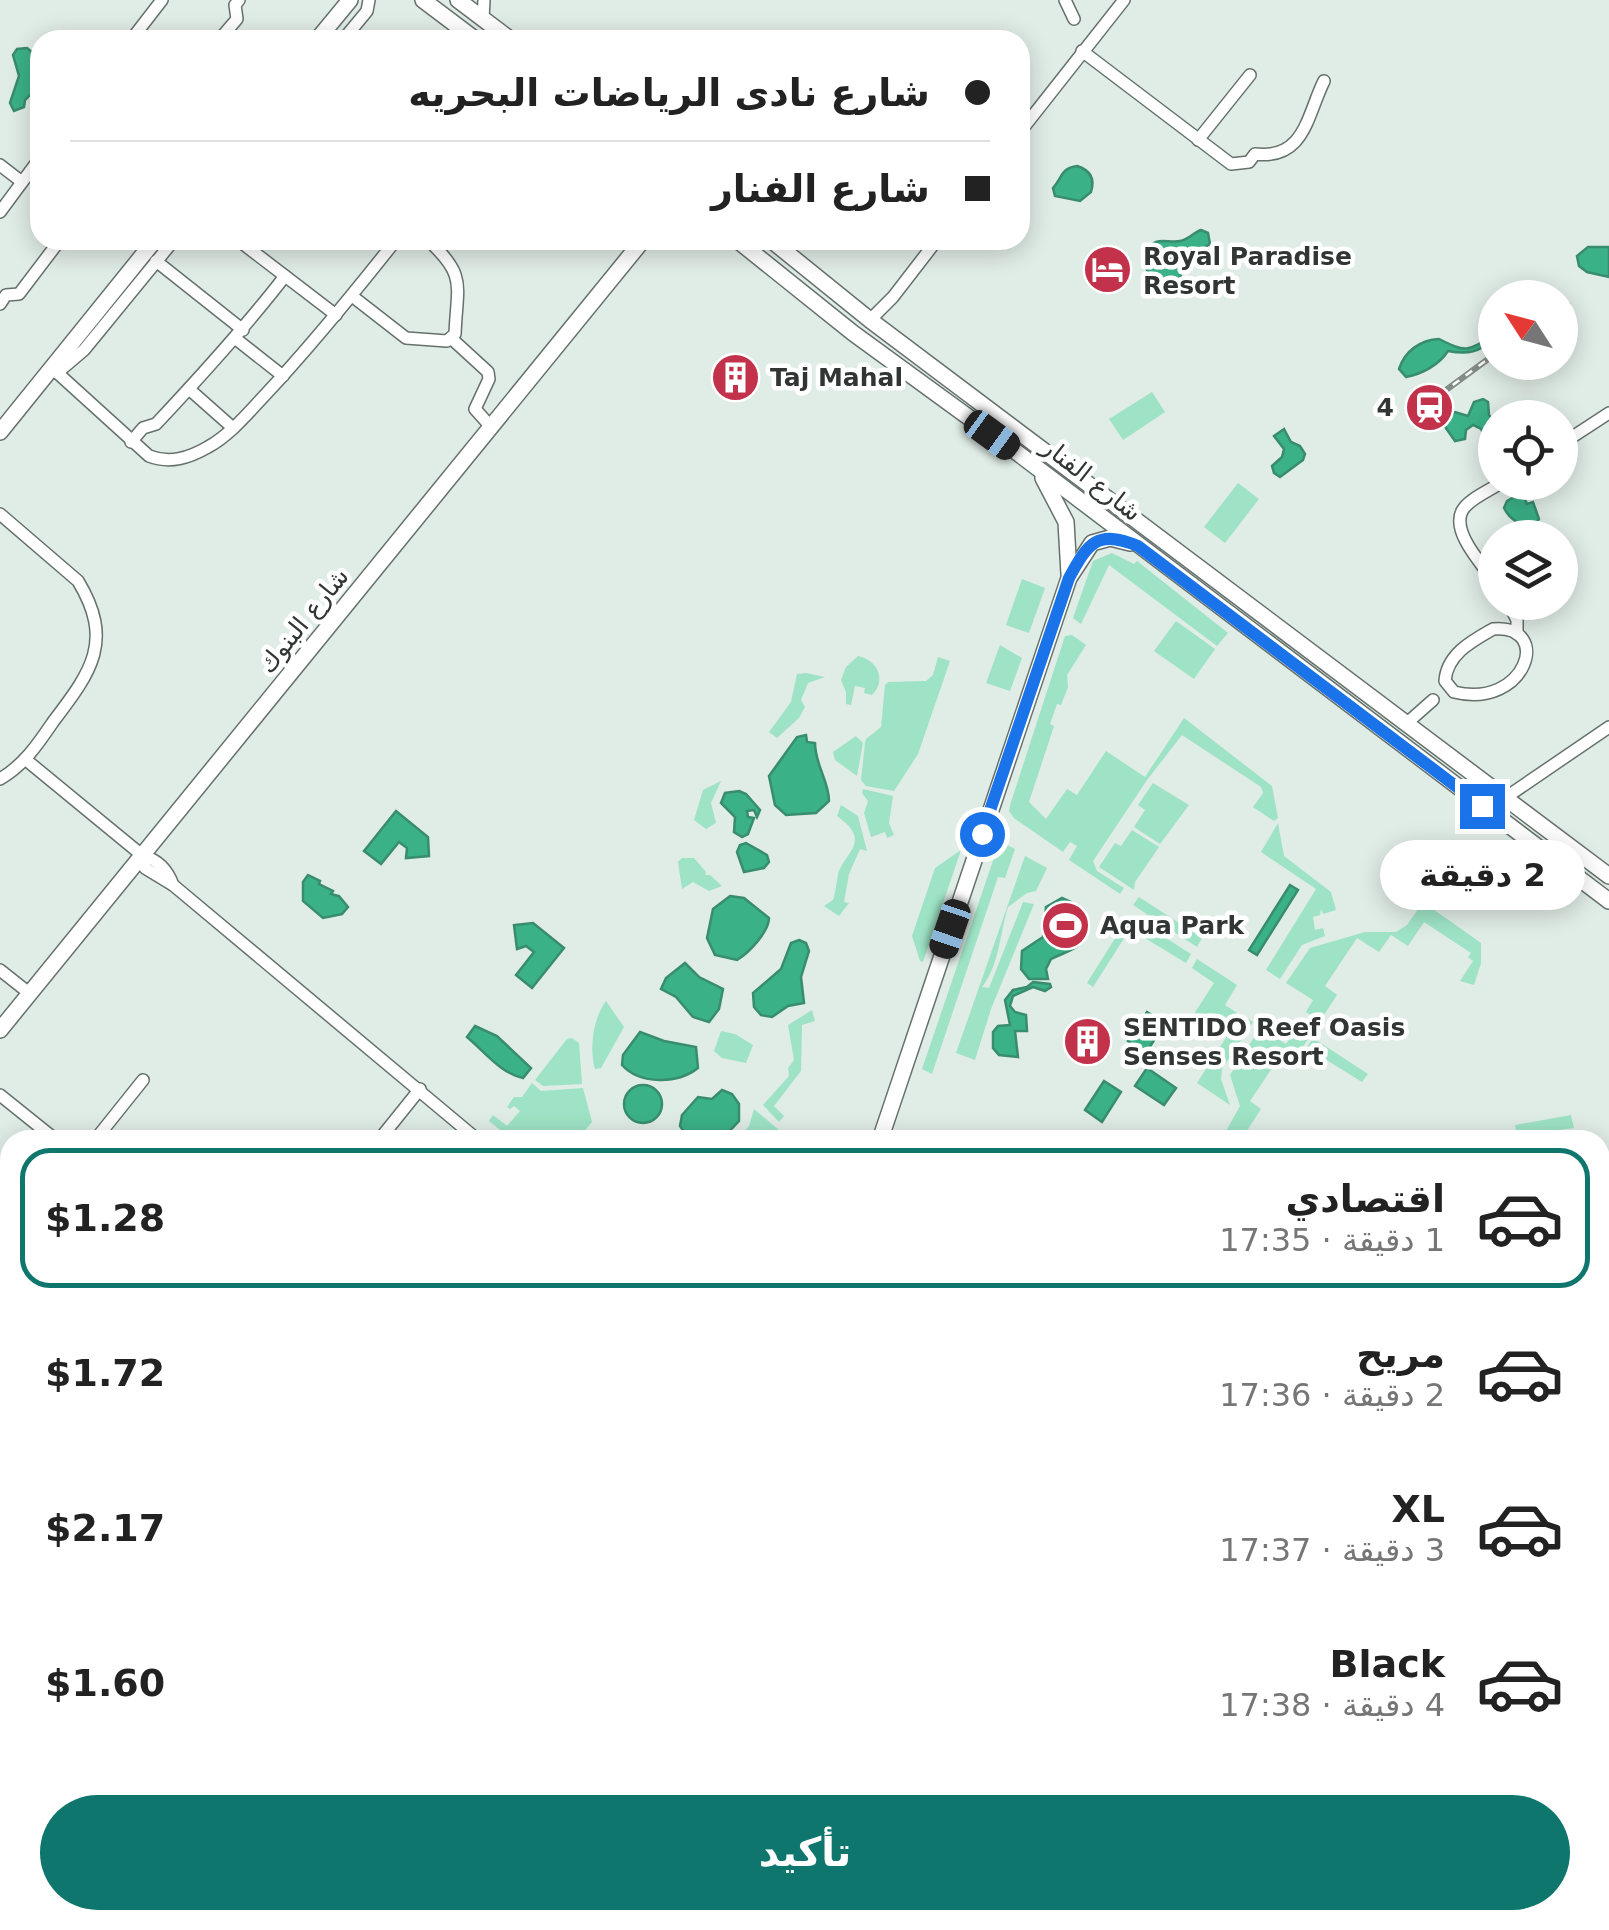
<!DOCTYPE html>
<html lang="ar">
<meta charset="utf-8">
<style>
:root{--surface:#fff;--page:#f2f2f2;--text:#222;--muted:#767676;--line:#e0e0e0;--accent:#0f766e}
body{margin:0;font-family:"DejaVu Sans","Noto Sans Arabic",sans-serif;background:var(--page);color:var(--text);direction:rtl;height:100vh;display:flex;flex-direction:column;font-size:38px;white-space:nowrap}
*{box-sizing:border-box;margin:0}
p{font-size:32px;color:var(--muted)}
.icon{flex:none;width:55px;height:55px;fill:none;stroke:currentColor;stroke-width:2;stroke-linecap:round;stroke-linejoin:round}
.map{position:relative;flex:1;overflow:hidden;direction:ltr}
.drawer{position:absolute;left:0px;top:1130px;width:1610px;height:800px;display:flex;flex-direction:column;background:var(--surface);border-radius:30px 30px 0 0;box-shadow:0 5px 25px #0003;direction:rtl}
.drawer>*{flex:none}
.hud{position:absolute;left:30px;top:30px;width:1000px;height:220px;border-radius:30px;box-shadow:0 5px 25px #0003;direction:rtl;display:grid;align-content:center;height:220px;padding:0 40px;background:var(--surface)}
.needle{width:65px;rotate:306deg}
.buttons{position:absolute;left:1478px;top:280px;display:grid;gap:20px}
.buttons a{display:grid;place-items:center;width:100px;height:100px;border-radius:50%;background:var(--surface);box-shadow:0 5px 25px #0003;font-size:50px}
.end{position:absolute;width:45px;height:45px;margin:-22px;border:12px solid #1a73e8;background:#fff;box-shadow:0 0 0 5px #fff}
.from{border-radius:50%}
.bubble{position:absolute;height:70px;border-radius:35px;background:var(--surface);box-shadow:0 5px 25px #0003;font-size:32px;font-weight:700;line-height:70px;text-align:center;direction:rtl}
.car{position:absolute;width:30px;height:60px;margin:-30px -15px;border-radius:12px;box-shadow:0 0 8px 2px #0007;background:linear-gradient(#222 24%,#8ab4d8 0 40%,#222 0 76%,#8ab4d8 0 86%,#222 0)}
.hud b{display:flex;align-items:center;gap:35px;height:95px;font-size:38px}
.hud b+b{border-top:2px solid var(--line)}
.hud i{width:25px;height:25px;background:var(--text)}
ul{padding:18px 0 0;list-style:none}
li{display:flex;align-items:center;gap:30px;height:140px;margin:0 20px 15px;padding:0 20px;border:5px solid transparent;border-radius:30px}
li div{flex:1}
li b{display:block;font-size:38px}
li em{font-style:normal;font-weight:700}
li.current{border-color:var(--accent)}
li>.icon{width:90px;height:90px;stroke-width:1.5}
.primary-button{display:flex;gap:20px;margin-top:auto;padding:20px 40px}
.primary-button a{flex:1;height:115px;border-radius:60px;background:var(--accent);color:#fff;font-size:40px;font-weight:700;line-height:115px;text-align:center}
.map>svg:first-child{display:block}
.green{fill:#9ee3c5}
.water{fill:#3bb188;stroke:#388c6f;stroke-width:2.5}
.lines{fill:none;stroke-linecap:round;stroke-linejoin:round}
.street-casing{stroke:#66716c;stroke-width:14}
.secondary-casing{stroke:#66716c;stroke-width:18}
.street{stroke:#fff;stroke-width:11}
.secondary{stroke:#fff;stroke-width:15}
.rail-casing{stroke:#848c88;stroke-width:6}
.rail{stroke:#fff;stroke-width:2.5;stroke-dasharray:8;stroke-linecap:butt}
.route{stroke:#1a73e8;stroke-width:12}
.labels{text-anchor:middle;stroke-width:9;stroke-linejoin:round;paint-order:stroke}
.poi-label{font-size:25px;font-weight:bold;fill:#313634;stroke:#fff;text-anchor:start}
.street-label{font-size:25px;fill:#313634;stroke:#fff}
</style>
<div class="map">
<svg width="1609" height="1930" viewBox="0 0 1609 1930">
<rect width="100%" height="100%" fill="#e0ece6"/>
<g class="green">
<polygon points="1152,392 1165,412 1123,440 1109,419"/>
<polygon points="1238,483 1259,499 1225,543 1204,527"/>
<polygon points="1112,553 1134,564 1137,561 1228,633 1217,646 1109,565 1081,624 1073,618 1093,561"/>
<polygon points="1022,579 1045,588 1029,633 1006,625"/>
<polygon points="1176,621 1215,649 1194,679 1154,651"/>
<polygon points="1072,635 1086,645 1067,675 1068,687 1061,705 1057,704 1050,724 1054,726 1029,802 1046,819 1067,789 1077,795 1106,751 1145,777 1184,718 1272,786 1278,818 1274,821 1253,807 1263,793 1261,787 1182,735 1147,780 1093,861 1097,871 1124,888 1120,894 1069,860 1077,846 1070,842 1063,852 1014,818 1009,811 1011,802 1065,636"/>
<polygon points="1000,645 1022,658 1010,691 986,683"/>
<path d="M 858,656 C 878,660 887,681 872,695 L 864,693 L 865,688 L 855,686 L 851,705 L 846,704 L 846,692 L 841,680 L 846,667 Z"/>
<polygon points="938,657 950,661 918,754 894,791 866,786 861,780 865,743 866,739 881,727 885,685 888,682 926,681 933,675"/>
<polygon points="806,673 825,677 808,683 801,700 805,707 799,718 777,738 769,732 791,702 797,674"/>
<polygon points="856,736 863,743 857,776 835,760 833,752"/>
<polygon points="721,781 711,803 716,823 706,829 694,820 703,790"/>
<polygon points="1153,783 1189,805 1160,844 1134,827 1145,810 1138,805"/>
<polygon points="863,789 893,796 889,823 894,835 887,838 885,832 871,837 864,813 868,801 862,793"/>
<path d="M 841,805 L 858,816 L 867,851 L 860,849 L 849,874 L 844,902 L 849,903 L 839,916 L 824,906 L 833,900 C 836,891 836,884 838,875 C 843,853 874,842 837,816 Z"/>
<polygon points="1278,823 1284,856 1331,892 1336,910 1323,914 1321,909 1320,915 1313,917 1315,930 1323,928 1325,936 1302,945 1280,979 1266,970 1316,889 1261,852"/>
<polygon points="1132,830 1159,847 1135,882 1134,890 1099,867 1115,843 1121,846"/>
<polygon points="1005,844 1015,849 1005,878 998,877 932,1074 922,1069 998,846"/>
<polygon points="961,850 923,962 920,961 912,936 935,868"/>
<path d="M 1025,856 L 1047,868 L 1036,891 L 1027,893 L 1008,907 C 1000,933 999,966 982,987 L 989,988 L 1023,902 L 1034,904 L 991,1009 L 975,1060 L 956,1053 Z"/>
<polygon points="682,858 694,858 706,872 705,875 710,875 722,886 709,891 693,882 682,889 678,862"/>
<polygon points="1139,897 1202,938 1197,947 1133,905"/>
<polygon points="1423,902 1481,943 1481,963 1474,985 1460,981 1473,961 1468,957 1471,953 1424,922 1408,946 1391,935 1379,952 1357,938 1325,986 1337,995 1320,1021 1306,1012 1313,1000 1286,983 1310,948 1365,932 1396,932 1407,925"/>
<polygon points="1136,919 1191,954 1186,963 1130,929 1093,987 1087,983 1119,932"/>
<polygon points="1197,959 1237,985 1225,1005 1237,1013 1221,1037 1192,1017 1214,983 1192,968"/>
<path d="M 606,1001 L 624,1027 L 601,1068 L 595,1069 C 589,1049 593,1018 606,1001 Z"/>
<polygon points="812,1010 815,1021 802,1025 801,1071 774,1106 784,1116 779,1122 763,1105 789,1076 788,1068 794,1060 788,1025"/>
<polygon points="1241,1014 1253,1022 1222,1069 1221,1079 1230,1105 1197,1083"/>
<polygon points="1260,1028 1286,1044 1295,1031 1308,1039 1295,1059 1283,1052 1250,1101 1261,1109 1241,1140 1221,1140 1240,1106 1230,1075"/>
<polygon points="721,1031 735,1034 753,1045 746,1063 722,1058 714,1051"/>
<polygon points="572,1038 579,1043 582,1084 543,1086 535,1080 567,1039"/>
<polygon points="1313,1038 1368,1074 1362,1082 1312,1051 1303,1064 1298,1061"/>
<polygon points="532,1083 541,1091 583,1088 592,1122 577,1140 512,1140 489,1121 493,1115 507,1126 520,1111 514,1106 510,1109 507,1107 514,1097 522,1097"/>
<polygon points="754,1109 779,1130 771,1140 737,1140 749,1126"/>
<polygon points="1571,1115 1574,1128 1517,1136 1515,1125"/>
</g>
<g class="water">
<polygon points="27,48 40,59 37,88 25,100 24,107 14,111 10,103 19,76 13,55 17,49"/>
<path d="M 1077,166 C 1090,170 1095,179 1091,192 L 1080,201 L 1055,196 L 1053,188 C 1062,178 1061,168 1077,166 Z"/>
<path d="M 1201,230 L 1208,233 L 1210,244 L 1192,254 L 1181,274 L 1179,289 L 1167,292 C 1155,281 1126,256 1156,242 C 1164,239 1171,243 1180,241 C 1188,240 1193,233 1201,230 Z"/>
<polygon points="1588,247 1609,247 1609,277 1587,272 1579,266 1577,256"/>
<path d="M 1495,334 L 1495,339 C 1478,352 1469,355 1448,351 C 1439,365 1422,374 1406,377 L 1399,369 C 1405,351 1420,340 1439,339 C 1467,353 1467,352 1495,334 Z"/>
<polygon points="1483,399 1488,402 1489,415 1495,422 1495,440 1487,440 1481,429 1473,425 1466,430 1465,439 1455,441 1439,418 1455,412 1468,416 1474,402"/>
<polygon points="1284,429 1291,442 1300,446 1305,454 1303,460 1280,477 1274,473 1272,466 1282,457 1284,449 1274,436"/>
<path d="M 1517,495 L 1524,497 L 1527,504 L 1533,502 L 1539,519 L 1535,524 C 1521,527 1510,520 1504,508 L 1507,501 Z"/>
<path d="M 806,735 L 807,742 L 815,743 C 815,765 829,781 829,801 L 816,813 L 786,815 L 775,805 L 769,776 L 797,737 Z"/>
<polygon points="739,791 746,794 760,810 757,817 754,810 747,811 748,817 754,818 748,834 742,837 734,832 735,817 721,803 725,793"/>
<polygon points="396,811 428,837 429,856 406,858 407,848 399,842 381,864 364,851"/>
<polygon points="746,843 767,855 769,862 764,868 744,872 737,852 740,845"/>
<polygon points="308,875 320,881 319,884 333,891 331,894 339,896 348,907 342,914 323,918 303,901 303,882"/>
<polygon points="1290,885 1298,890 1257,955 1249,950"/>
<path d="M 730,896 L 744,898 L 769,918 C 769,931 750,952 737,960 L 715,955 L 707,938 L 713,909 Z"/>
<path d="M 1062,898 L 1071,902 L 1087,923 C 1088,949 1068,950 1051,959 L 1046,969 L 1048,979 L 1029,979 L 1021,969 L 1022,951 L 1043,937 L 1046,907 Z"/>
<polygon points="533,923 564,948 532,988 516,975 534,952 526,946 517,949 514,925"/>
<polygon points="799,940 806,943 809,951 801,977 804,1003 788,1006 772,1017 761,1015 754,1007 753,993 781,969 791,943"/>
<polygon points="685,963 699,977 723,989 719,1009 709,1022 693,1017 676,997 661,989 666,978"/>
<polygon points="1033,982 1050,984 1051,987 1045,991 1033,987 1013,996 1010,1006 1015,1012 1026,1015 1027,1031 1015,1031 1018,1057 999,1055 993,1048 993,1032 998,1026 1010,1025 1005,1000 1013,990 1027,987"/>
<polygon points="1147,1012 1165,1023 1146,1053 1128,1041"/>
<path d="M 475,1026 L 497,1036 L 531,1068 L 523,1078 C 500,1073 485,1052 467,1037 Z"/>
<path d="M 640,1032 L 664,1041 L 696,1047 L 698,1068 C 678,1084 640,1085 622,1065 L 623,1055 Z"/>
<polygon points="1147,1068 1176,1088 1164,1105 1135,1086"/>
<polygon points="1104,1081 1121,1092 1102,1122 1085,1110"/>
<circle cx="643" cy="1104" r="19"/>
<polygon points="722,1090 732,1094 739,1104 739,1121 721,1140 708,1140 701,1136 689,1139 680,1126 682,1115 698,1097 712,1099"/>
</g>
<g class="lines">
<defs>
<g id="street">
<polyline points="1065,0 1074,19"/>
<polyline points="483,19 484,0"/>
<polyline points="131,40 162,0"/>
<polyline points="219,40 237,19 235,5 239,0"/>
<polyline points="343,40 367,11 369,0"/>
<path d="M 1082,51 L 1231,164 L 1249,162 L 1255,154 C 1305,160 1307,115 1324,81"/>
<polyline points="1020,132 1124,0"/>
<polyline points="1198,140 1250,75"/>
<polyline points="0,165 22,182"/>
<polyline points="0,212 40,158"/>
<polyline points="238,240 336,315"/>
<polyline points="156,261 243,330"/>
<path d="M 352,296 L 406,338 L 447,341 L 455,334 C 457,284 467,276 428,240"/>
<polyline points="0,304 6,295 19,294 60,240"/>
<polyline points="870,320 893,297 937,240"/>
<polyline points="236,339 283,376"/>
<polyline points="452,339 488,372 489,379 475,409 492,428"/>
<path d="M 52,368 L 149,456 C 170,464 189,458 208,447 C 230,435 248,413 265,395 C 312,345 354,293 396,240"/>
<polyline points="57,373 84,350 174,240"/>
<polyline points="189,389 233,428"/>
<path d="M 131,442 L 143,428 L 156,424 C 201,376 245,328 285,276"/>
<polyline points="1560,445 1609,413"/>
<path d="M 0,514 L 78,581 C 115,642 90,673 53,722 C 38,744 24,765 0,779"/>
<path d="M 1495,583 C 1484,566 1451,533 1462,511 C 1468,499 1491,490 1502,482"/>
<polyline points="1508,602 1517,620 1517,634"/>
<path d="M 1493,629 C 1554,624 1526,710 1454,692 L 1445,681 C 1447,654 1472,641 1493,629 Z"/>
<polyline points="1407,723 1433,700"/>
<path d="M 25,759 L 143,856 C 159,860 168,871 173,885"/>
<polyline points="1505,798 1609,727"/>
<polyline points="143,856 145,868 173,885 478,1140"/>
<polyline points="0,970 29,993"/>
<polyline points="0,1095 56,1140"/>
<polyline points="95,1140 143,1080"/>
<polyline points="379,1140 420,1089"/>
<polyline points="0,1260 10,1247"/>
<polyline points="0,1434 10,1442"/>
<polyline points="0,1610 10,1597"/>
<polyline points="0,1858 10,1869"/>
<polyline points="60,1920 70,1930"/>
<polyline points="135,1920 145,1930"/>
<polyline points="203,1920 213,1930"/>
<polyline points="791,1920 819,1930"/>
<polyline points="1023,1920 1052,1930"/>
<polyline points="1250,1920 1280,1930"/>
<polyline points="1470,1920 1472,1930"/>
<polyline points="0,1924 5,1930"/>
<polyline points="1322,1926 1335,1930"/>
<polyline points="16,1930 27,1920"/>
<polyline points="81,1930 91,1920"/>
<polyline points="292,1930 296,1920"/>
<polyline points="705,1930 709,1920"/>
<polyline points="779,1930 782,1920"/>
<polyline points="866,1930 870,1920"/>
<polyline points="944,1930 948,1920"/>
<polyline points="1138,1930 1141,1920"/>
</g>
<g id="secondary">
<polyline points="423,0 476,40"/>
<polyline points="458,0 511,40"/>
<polyline points="317,40 350,0"/>
<polyline points="737,240 853,333 1019,454 1609,901"/>
<polyline points="771,240 870,320 1609,876"/>
<polyline points="0,432 155,240"/>
<polyline points="1043,478 1066,522 1069,574"/>
<polyline points="0,1030 643,240"/>
<polyline points="880,1140 1069,578 1092,543 1110,538 1130,543"/>
<polyline points="0,1749 10,1756"/>
<polyline points="0,1767 10,1774"/>
<polyline points="361,1920 390,1930"/>
<polyline points="411,1920 439,1930"/>
<polyline points="1552,1920 1554,1930"/>
<polyline points="617,1930 621,1920"/>
</g>
</defs>
<use href="#street" class="street-casing"/>
<use href="#secondary" class="secondary-casing"/>
<use href="#street" class="street"/>
<use href="#secondary" class="secondary"/>
<defs>
<g id="rail">
<polyline points="1560,311 1568,305"/>
<polyline points="1427,404 1495,354"/>
</g>
</defs>
<use href="#rail" class="rail-casing"/>
<use href="#rail" class="rail"/>
</g>
<g class="lines">
<path class="route" d="M 982,834 L 1069,578 C 1088,543 1097,529 1138,546 L 1482,806"/>
</g>
<defs>
<symbol id="hotel-disc" viewBox="-11 -11 22 22"><circle r="9.5" fill="#c2324b" stroke="#fff"/><path d="M-6-4.5h1.5V1H6V5H4.5V3h-9V5H-6ZM-4 0a1.8 1.8 0 1 1 3.6 0ZM.5 0V-2.5h3Q6-2.5 6 0Z" fill="#fff"/></symbol>
<symbol id="building-disc" viewBox="-11 -11 22 22"><circle r="9.5" fill="#c2324b" stroke="#fff"/><path d="M-4-6H4V6H1V3H-1V6H-4ZM-2.5-4.3h1.7v1.8h-1.7ZM.8-4.3h1.7v1.8H.8ZM-2.5-1h1.7V.8h-1.7ZM.8-1h1.7V.8H.8Z" fill="#fff"/></symbol>
<symbol id="station-disc" viewBox="-11 -11 22 22"><circle r="9.5" fill="#c2324b" stroke="#fff"/><path d="M-3-6H3Q5-6 5-4V2Q5 4 3 4L4.5 6H3L1.5 4h-3L-3 6H-4.5L-3 4Q-5 4-5 2V-4Q-5-6-3-6ZM-3.5-4v3h7v-3ZM-3.5 1v1.5H-2V1ZM2 1v1.5H3.5V1Z" fill="#fff"/></symbol>
<symbol id="stadium-disc" viewBox="-11 -11 22 22"><circle r="9.5" fill="#c2324b" stroke="#fff"/><path d="M0-5a6.5 5 0 1 0 0 10a6.5 5 0 1 0 0-10ZM-3.5-1.8h7v3.6h-7Z" fill="#fff"/></symbol>
</defs>
<g fill-rule="evenodd">
<use href="#hotel-disc" x="1080" y="242" width="55" height="55"/>
<use href="#building-disc" x="708" y="350" width="55" height="55"/>
<use href="#station-disc" x="1402" y="380" width="55" height="55"/>
<use href="#stadium-disc" x="1038" y="898" width="55" height="55"/>
<use href="#building-disc" x="1060" y="1014" width="55" height="55"/>
</g>
<g class="labels">
<g class="poi-label">
<text x="1143" y="265">Royal Paradise<tspan x="1143" dy="29">Resort</tspan></text>
<text x="770" y="386">Taj Mahal</text>
<text x="1394" y="416" text-anchor="end">4</text>
<text x="1100" y="934">Aqua Park</text>
<text x="1123" y="1036">SENTIDO Reef Oasis<tspan x="1123" dy="29">Senses Resort</tspan></text>
</g>
<g class="street-label">
<text transform="translate(1092 479) rotate(38)" y="9">شارع الفنار</text>
<text transform="translate(303 620) rotate(-51)" y="9">شارع البنوك</text>
</g>
</g>
</svg>
<div class="buttons">
<a><svg class="needle" viewBox="-14 -14 28 28"><path d="M0-13l5 13h-10z" fill="#e53935"/><path d="M0 13l5-13h-10z" fill="#767676"/></svg></a>
<a><svg class="icon" aria-label="locate" viewBox="0 0 24 24"><circle cx="12" cy="12" r="6"/><path d="M12 2v4M12 18v4M2 12h4M18 12h4"/></svg></a>
<a><svg class="icon" aria-label="layers" viewBox="0 0 24 24"><path d="M12 4l9 5-9 5-9-5zM3 14l9 5 9-5"/></svg></a>
</div>
<i class="end from" style="left:982px;top:834px"></i>
<i class="end" style="left:1482px;top:806px"></i>
<div class="bubble" style="left:1380px;top:840px;width:205px">2 دقيقة</div>
<i class="car" style="left:992px;top:435px;rotate:126deg"></i>
<i class="car" style="left:950px;top:929px;rotate:199deg"></i>
<div class="hud">
<b><i class="from"></i>شارع نادى الرياضات البحريه</b>
<b><i></i>شارع الفنار</b>
</div>
<section class="drawer">
<ul>
<li class="current"><svg class="icon" aria-label="car" viewBox="0 0 24 24"><path d="M5 17H2v-5l4-1 3-4h7l3 4 3 1v5h-3M9 17h6M6 11h13"/><circle cx="7" cy="17" r="2"/><circle cx="17" cy="17" r="2"/></svg><div><b>اقتصادي</b><p>1 دقيقة · 17:35</p></div><em>$1.28</em></li>
<li><svg class="icon" aria-label="car" viewBox="0 0 24 24"><path d="M5 17H2v-5l4-1 3-4h7l3 4 3 1v5h-3M9 17h6M6 11h13"/><circle cx="7" cy="17" r="2"/><circle cx="17" cy="17" r="2"/></svg><div><b>مريح</b><p>2 دقيقة · 17:36</p></div><em>$1.72</em></li>
<li><svg class="icon" aria-label="car" viewBox="0 0 24 24"><path d="M5 17H2v-5l4-1 3-4h7l3 4 3 1v5h-3M9 17h6M6 11h13"/><circle cx="7" cy="17" r="2"/><circle cx="17" cy="17" r="2"/></svg><div><b>XL</b><p>3 دقيقة · 17:37</p></div><em>$2.17</em></li>
<li><svg class="icon" aria-label="car" viewBox="0 0 24 24"><path d="M5 17H2v-5l4-1 3-4h7l3 4 3 1v5h-3M9 17h6M6 11h13"/><circle cx="7" cy="17" r="2"/><circle cx="17" cy="17" r="2"/></svg><div><b>Black</b><p>4 دقيقة · 17:38</p></div><em>$1.60</em></li>
</ul>
<div class="primary-button"><a>تأكيد</a></div>
</section>
</div>
